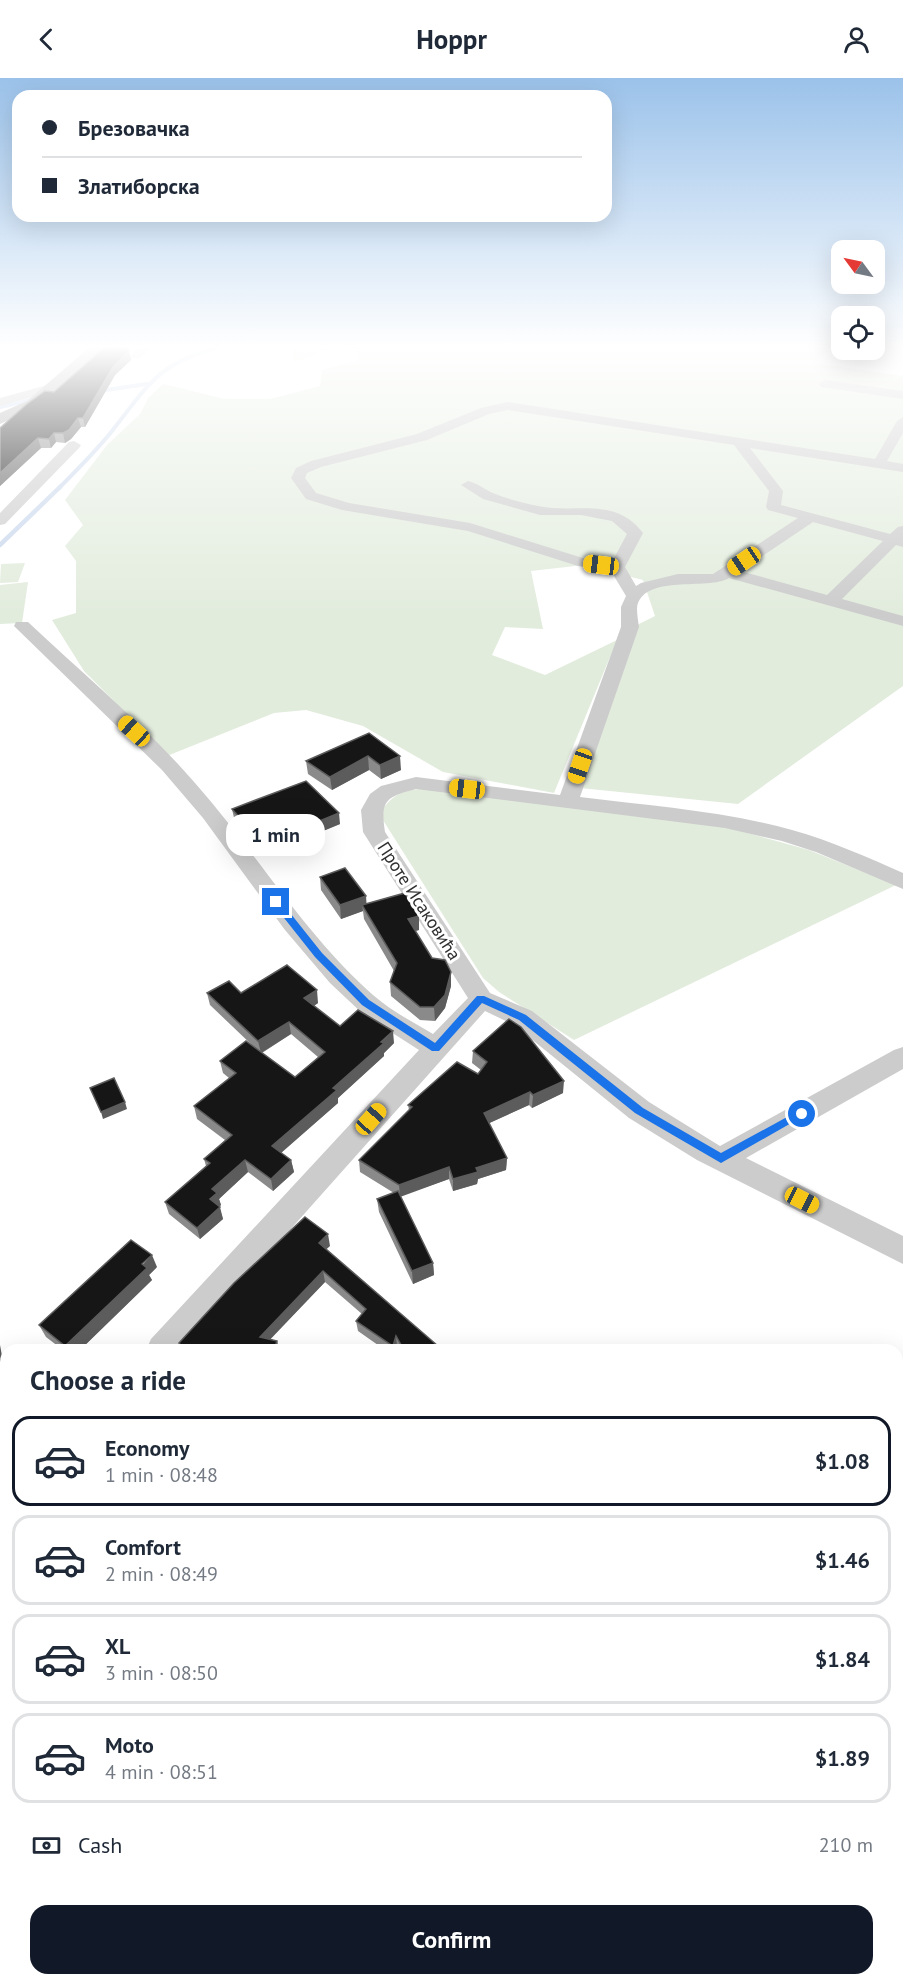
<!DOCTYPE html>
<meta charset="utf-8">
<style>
:root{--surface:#fff;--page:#f2f2f3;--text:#1f2937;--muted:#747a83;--line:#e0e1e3;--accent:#111827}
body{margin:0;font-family:"PT Sans",sans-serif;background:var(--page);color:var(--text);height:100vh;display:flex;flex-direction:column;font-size:22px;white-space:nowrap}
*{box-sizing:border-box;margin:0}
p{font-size:20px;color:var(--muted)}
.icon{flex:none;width:33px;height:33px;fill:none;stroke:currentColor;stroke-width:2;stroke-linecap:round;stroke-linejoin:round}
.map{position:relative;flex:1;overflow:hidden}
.sheet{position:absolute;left:0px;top:1266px;width:903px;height:642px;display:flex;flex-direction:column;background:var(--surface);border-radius:18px 18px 0 0;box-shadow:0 6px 24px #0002}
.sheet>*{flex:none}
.top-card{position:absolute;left:12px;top:12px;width:600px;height:132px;border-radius:18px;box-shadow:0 6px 24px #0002;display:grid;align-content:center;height:132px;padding:0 30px;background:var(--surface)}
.needle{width:39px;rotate:303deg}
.tools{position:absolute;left:831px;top:162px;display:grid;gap:12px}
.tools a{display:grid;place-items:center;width:54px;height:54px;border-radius:12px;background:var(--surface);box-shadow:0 6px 24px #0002;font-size:30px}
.end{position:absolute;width:27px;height:27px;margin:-14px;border:8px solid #1a73e8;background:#fff;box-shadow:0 0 0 3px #fff}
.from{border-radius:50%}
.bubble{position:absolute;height:42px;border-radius:18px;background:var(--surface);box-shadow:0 6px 24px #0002;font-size:20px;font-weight:700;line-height:42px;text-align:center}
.car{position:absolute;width:18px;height:36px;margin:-18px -9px;border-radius:8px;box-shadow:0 0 4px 2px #0007;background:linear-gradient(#f5c518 24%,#345 0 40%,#f5c518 0 76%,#345 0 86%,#f5c518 0)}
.top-card b{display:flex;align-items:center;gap:21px;height:57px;font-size:22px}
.top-card b+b{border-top:2px solid var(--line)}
.top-card i{width:15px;height:15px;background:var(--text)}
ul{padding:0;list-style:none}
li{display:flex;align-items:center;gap:18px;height:90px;margin:0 12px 9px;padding:0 18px;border:3px solid var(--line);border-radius:18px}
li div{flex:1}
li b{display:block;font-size:22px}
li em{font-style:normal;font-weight:700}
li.current{border-color:var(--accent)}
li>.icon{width:54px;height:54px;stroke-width:1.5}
h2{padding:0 30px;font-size:27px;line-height:72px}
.pay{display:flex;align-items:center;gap:15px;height:66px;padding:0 30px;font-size:22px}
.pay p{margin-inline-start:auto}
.cta{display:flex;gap:12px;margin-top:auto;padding:12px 30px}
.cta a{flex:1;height:69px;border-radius:18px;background:var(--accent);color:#fff;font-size:24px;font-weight:700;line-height:69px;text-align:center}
header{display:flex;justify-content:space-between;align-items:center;height:78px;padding:0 30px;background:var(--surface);font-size:27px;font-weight:700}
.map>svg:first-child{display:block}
.green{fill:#e2ecdd}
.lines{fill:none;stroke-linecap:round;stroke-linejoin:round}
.stream-far1{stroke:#c9d7ec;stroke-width:4}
.stream{stroke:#c9d7ec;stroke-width:4.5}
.minor{fill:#ccc;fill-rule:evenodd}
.major{fill:#a7a7a7;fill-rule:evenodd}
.wall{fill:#8a8a8a;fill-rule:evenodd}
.shaded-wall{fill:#5c5c5c}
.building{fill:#161616;stroke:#5c5c5c;stroke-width:1.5}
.route{fill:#1a73e8}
.labels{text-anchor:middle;stroke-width:6;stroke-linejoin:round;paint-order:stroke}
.street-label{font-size:18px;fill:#2f2f2f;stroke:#fff}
</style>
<header><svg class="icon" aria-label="back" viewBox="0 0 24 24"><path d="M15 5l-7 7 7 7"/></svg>Hoppr<svg class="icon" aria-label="person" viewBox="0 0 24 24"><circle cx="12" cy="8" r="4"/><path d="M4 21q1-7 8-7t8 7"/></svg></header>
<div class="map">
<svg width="903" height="1908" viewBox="0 0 903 1908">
<rect width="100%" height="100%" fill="#fff"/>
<g class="green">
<polygon points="292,269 831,269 815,285 903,298 903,608 738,726 580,710 637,547 655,538 643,502 584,487 531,493 543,551 505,549 492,577 545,597 617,562 554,715 443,694 363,648 306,632 274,635 152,684 165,674 84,593 52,542 76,535 76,483 65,468 83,447 65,422 107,367 141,335 148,320 163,306 225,321 270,321 320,308 322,292 358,282 357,272 337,270 293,284"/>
<polygon points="25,485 18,504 0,505 1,486"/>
<polygon points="28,504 22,545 0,546 0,507"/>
<path d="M 430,710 L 726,749 L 809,772 L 896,807 L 574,962 L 499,914 L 483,900 L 379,736 C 395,713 404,712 430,710 Z"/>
</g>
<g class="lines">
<g class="stream-far1">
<polyline points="99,313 147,306"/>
<polyline points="0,329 36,321"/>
<path d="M 59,410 C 77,392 96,373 112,353 C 149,306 159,284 221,269"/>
</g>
<polyline class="stream" points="0,467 60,409"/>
<g class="minor">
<polygon points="139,269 152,269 140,280 132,280 130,278"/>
<polygon points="825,302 903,313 903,321 821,309 819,306"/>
<polygon points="51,306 55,307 55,313 0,328 0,320"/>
<path d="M 508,324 L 875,381 L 897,343 L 903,339 L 903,355 L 887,383 L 903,386 L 903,394 L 750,370 L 783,413 L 781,427 L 890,456 L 898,449 L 903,448 L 903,469 L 896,467 L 842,521 L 903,538 L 903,548 L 729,500 C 708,513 642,495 637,530 C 637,536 638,543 639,549 L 580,719 C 651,728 724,733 792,752 C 831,763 867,779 903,795 L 903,811 L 816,774 L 782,763 L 725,750 L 416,711 C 386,719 380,722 385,754 L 490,915 L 532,933 L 649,1024 L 720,1068 L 894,972 L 903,969 L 903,991 L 746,1080 L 903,1158 L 903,1186 L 697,1082 L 629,1040 L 514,947 L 485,933 L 183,1272 L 146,1272 L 151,1261 L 419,972 L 363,936 L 330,905 L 285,852 L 203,740 L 162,692 L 14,548 L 16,544 L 28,544 C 84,597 144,646 195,705 C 256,774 303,855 373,917 C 391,933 413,944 433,956 L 468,920 L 363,754 L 361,732 L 370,716 L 381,708 L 416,699 L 560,717 L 621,549 L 621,529 L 626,518 L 611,493 L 578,488 L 468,453 L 342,432 L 306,421 L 291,400 L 296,390 L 311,383 L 417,356 L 481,330 ZM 508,332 L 734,367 L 769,413 L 766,429 L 768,432 L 798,440 L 713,496 L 678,496 L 641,505 L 636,508 L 625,489 L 643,455 C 615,418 576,436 538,428 C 524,425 507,421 493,415 C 484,411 477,405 468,403 L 461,407 L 483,421 L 540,437 L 581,437 L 612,443 L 627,456 L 612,484 L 586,481 L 470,445 L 349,425 L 316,415 L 305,400 L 307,395 L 321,389 L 427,362 L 489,336 ZM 813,444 L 883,463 L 827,517 L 740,493 Z"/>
<polygon points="74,363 81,367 79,370 5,446 0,447 0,435 69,364"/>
<polygon points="6,1390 6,1427 0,1430 0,1393"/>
<polygon points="777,1902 826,1902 829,1908 780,1908"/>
</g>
<polygon class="major" points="90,269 105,269 37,329 0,346 0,335 27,323"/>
</g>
<g class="wall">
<polygon points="105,269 128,269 131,282 115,297 85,349 81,349 71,361 65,365 56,364 51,370 41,370 0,408 0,350 54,314"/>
<polygon points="369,655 401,692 381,701 369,692 332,712 308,696 306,683"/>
<polygon points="232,731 340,746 306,760 307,770 279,778 274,770 255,777 237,753"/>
<polygon points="320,799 366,818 366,826 419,852 415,853 432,880 451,908 445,930 435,943 420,942 391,918 390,904 394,893 364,841 363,833 341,841 321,812"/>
<path d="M 207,915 L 241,915 L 318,925 L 314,928 L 340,948 L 394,965 L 384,975 L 384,978 L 338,1020 L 338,1025 L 281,1075 L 291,1082 L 294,1094 L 273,1113 L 248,1094 L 219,1121 L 221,1127 L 219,1129 L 223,1141 L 200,1161 L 169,1136 L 165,1124 L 206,1088 L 204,1081 L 225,1062 L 197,1041 L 194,1028 L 229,1000 L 223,995 L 220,983 L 254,969 L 210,927 ZM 291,956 L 318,979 L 295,999 L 262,975 Z"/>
<polygon points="473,973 563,1015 532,1030 529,1027 489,1045 507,1080 506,1092 478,1101 477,1106 453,1113 449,1101 400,1118 433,1185 434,1197 413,1206 379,1134 377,1121 394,1115 360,1094 359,1082 409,1032 408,1027 478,996 481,992 472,985"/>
<polygon points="330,1168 326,1171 439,1272 399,1272 397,1268 396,1272 385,1272 358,1253 356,1243 362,1236 325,1204 270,1261 277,1263 279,1272 182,1272 179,1265"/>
<polygon points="157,1189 149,1197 152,1202 80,1272 63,1272 46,1259 39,1247"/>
</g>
<g class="shaded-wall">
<polygon points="126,269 128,269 129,274 129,273 131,282 115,297 85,349 83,340"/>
<polygon points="78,340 81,349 71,361 65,365 63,355"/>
<polygon points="54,355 56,364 51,370 49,361"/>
<polygon points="38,360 41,370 0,408 0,395"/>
<polygon points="368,678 369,692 332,712 330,699"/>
<polygon points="400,678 401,692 381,701 380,687"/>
<polygon points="339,735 340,746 306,760 307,770 279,778 277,768 300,751"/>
<polygon points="272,760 274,770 255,777 254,766"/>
<polygon points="366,818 367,832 362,827 363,833 341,841 340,827"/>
<polygon points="419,838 419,852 408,855 408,841"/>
<polygon points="451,894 451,908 445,930 435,943 434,929"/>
<polygon points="317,912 318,925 306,933 304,920"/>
<polygon points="289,944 291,956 261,975 258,963"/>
<polygon points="393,953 394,965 384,975 384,978 338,1020 338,1025 274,1081 272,1068"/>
<polygon points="564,1003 563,1015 532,1030 533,1017"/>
<polygon points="530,1014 529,1027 483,1048 484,1035"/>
<polygon points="125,1024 127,1031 103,1041 101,1034"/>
<polygon points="507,1080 506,1092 478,1101 477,1106 453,1113 453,1101 476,1090"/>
<polygon points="245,1082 248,1094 219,1121 221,1127 214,1133 210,1121 212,1111"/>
<polygon points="291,1082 294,1094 273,1113 271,1101"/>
<polygon points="449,1089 449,1101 400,1119 399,1107"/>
<polygon points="220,1129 223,1141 200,1161 197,1150"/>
<polygon points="328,1156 330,1168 321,1176 319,1165"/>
<polygon points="152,1177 157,1189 149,1197 152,1202 80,1272 68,1272 65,1268"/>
<polygon points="433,1185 434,1197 413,1206 412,1193"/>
<polygon points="323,1193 325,1204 263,1269 260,1259"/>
<polygon points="396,1258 397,1268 396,1272 393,1272 393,1268"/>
<polygon points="277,1263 279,1272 274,1272"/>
<polygon points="0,1267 6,1300 6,1319 2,1314 0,1300"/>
<polygon points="6,1362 6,1376 0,1379 0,1364"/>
<polygon points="0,1742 6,1744 6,1790 0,1747"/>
<polygon points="6,1850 6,1864 0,1867 0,1853"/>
<polygon points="300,1902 306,1902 308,1908 303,1908"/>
</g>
<g class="building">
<polygon points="105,269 126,269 129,273 113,289 83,340 78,340 69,352 63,355 54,355 49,361 38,360 0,395 0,350 27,326 45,313 54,314"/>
<polygon points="369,655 400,678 380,687 368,678 330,699 306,683"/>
<polygon points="306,703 339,735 300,751 306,759 277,768 272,760 254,766 235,742 240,740 232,731"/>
<polygon points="345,790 366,818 340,827 320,799"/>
<polygon points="405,815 419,838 408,841 432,880 445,882 451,894 445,917 434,929 420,929 390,904 397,885 362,827"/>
<polygon points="287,887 317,912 304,920 340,948 358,932 393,953 381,964 384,965 333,1010 337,1012 272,1068 291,1082 271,1101 245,1082 212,1111 217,1115 210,1121 220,1129 197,1150 165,1124 210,1085 204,1081 232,1057 194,1028 236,995 220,983 246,963 295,999 325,974 289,944 258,963 207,915 229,903 241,915"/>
<polygon points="509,941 521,949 564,1003 533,1017 530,1014 484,1035 507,1080 476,1090 478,1094 453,1101 449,1089 399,1107 359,1082 412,1029 408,1027 457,984 478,996 487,984 473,973"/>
<polygon points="114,1000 125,1024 101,1034 90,1010"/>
<polygon points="398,1113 433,1185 412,1193 377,1121"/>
<polygon points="305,1139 328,1156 319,1165 438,1268 434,1270 435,1272 404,1272 396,1258 393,1268 356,1243 366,1231 323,1193 260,1259 277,1263 274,1272 185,1272 179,1265 234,1205"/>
<polygon points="131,1162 152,1177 142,1186 147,1190 65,1268 39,1247"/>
<polygon points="320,1268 336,1272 319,1272"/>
<polygon points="0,1300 2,1314 6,1312 6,1362 0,1364"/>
<polygon points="0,1747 6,1790 6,1850 0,1853"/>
<polygon points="153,1902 300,1902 303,1908 152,1908 151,1906"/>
</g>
<linearGradient id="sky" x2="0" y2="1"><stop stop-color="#9bc2ea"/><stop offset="0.5" stop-color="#fff"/><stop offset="1" stop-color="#fff" stop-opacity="0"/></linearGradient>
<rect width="903" height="536" fill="url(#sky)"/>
<polygon class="route" points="273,821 279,821 322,875 369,922 435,965 477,918 484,918 526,937 643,1030 721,1075 798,1033 805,1033 807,1036 721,1085 635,1035 519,942 482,925 439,973 432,973 362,927 315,879 273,826"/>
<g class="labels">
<g class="street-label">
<text transform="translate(419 823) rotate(57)" y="6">Проте Исаковића</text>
</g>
</g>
</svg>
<div class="tools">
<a><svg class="needle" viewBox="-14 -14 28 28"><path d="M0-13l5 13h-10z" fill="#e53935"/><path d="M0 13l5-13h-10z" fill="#747a83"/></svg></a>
<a><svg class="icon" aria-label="locate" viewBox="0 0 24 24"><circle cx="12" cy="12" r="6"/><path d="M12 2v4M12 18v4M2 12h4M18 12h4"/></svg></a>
</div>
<i class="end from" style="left:802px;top:1036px"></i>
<i class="end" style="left:276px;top:824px"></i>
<div class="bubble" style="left:226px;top:736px;width:99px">1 min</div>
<i class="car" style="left:744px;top:483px;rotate:236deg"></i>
<i class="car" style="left:601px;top:487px;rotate:277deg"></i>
<i class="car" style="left:134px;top:653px;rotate:312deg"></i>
<i class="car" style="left:580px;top:688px;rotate:199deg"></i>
<i class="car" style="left:467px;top:711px;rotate:277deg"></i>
<i class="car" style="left:371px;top:1041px;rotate:42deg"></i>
<i class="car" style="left:802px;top:1122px;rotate:117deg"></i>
<div class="top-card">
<b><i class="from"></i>Брезовачка</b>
<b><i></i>Златиборска</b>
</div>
<section class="sheet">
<h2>Choose a ride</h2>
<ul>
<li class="current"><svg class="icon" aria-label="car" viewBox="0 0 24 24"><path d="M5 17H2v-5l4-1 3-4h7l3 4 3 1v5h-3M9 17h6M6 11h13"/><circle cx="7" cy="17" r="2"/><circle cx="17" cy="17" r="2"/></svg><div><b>Economy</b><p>1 min · 08:48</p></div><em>$1.08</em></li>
<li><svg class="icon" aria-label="car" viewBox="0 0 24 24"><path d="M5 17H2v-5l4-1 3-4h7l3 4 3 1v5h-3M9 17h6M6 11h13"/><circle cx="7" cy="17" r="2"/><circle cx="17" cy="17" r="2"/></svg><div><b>Comfort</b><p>2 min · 08:49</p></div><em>$1.46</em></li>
<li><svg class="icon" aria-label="car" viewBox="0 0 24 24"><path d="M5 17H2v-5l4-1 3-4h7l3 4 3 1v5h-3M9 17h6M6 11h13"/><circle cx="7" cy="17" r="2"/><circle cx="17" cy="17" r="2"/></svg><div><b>XL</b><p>3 min · 08:50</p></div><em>$1.84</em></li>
<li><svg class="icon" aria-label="car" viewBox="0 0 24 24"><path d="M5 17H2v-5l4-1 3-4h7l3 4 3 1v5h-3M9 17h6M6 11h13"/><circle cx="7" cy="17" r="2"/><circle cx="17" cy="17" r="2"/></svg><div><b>Moto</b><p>4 min · 08:51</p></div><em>$1.89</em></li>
</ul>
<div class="pay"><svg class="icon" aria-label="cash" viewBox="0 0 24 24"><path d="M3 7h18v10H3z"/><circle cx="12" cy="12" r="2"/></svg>Cash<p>210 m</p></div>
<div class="cta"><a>Confirm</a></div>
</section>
</div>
